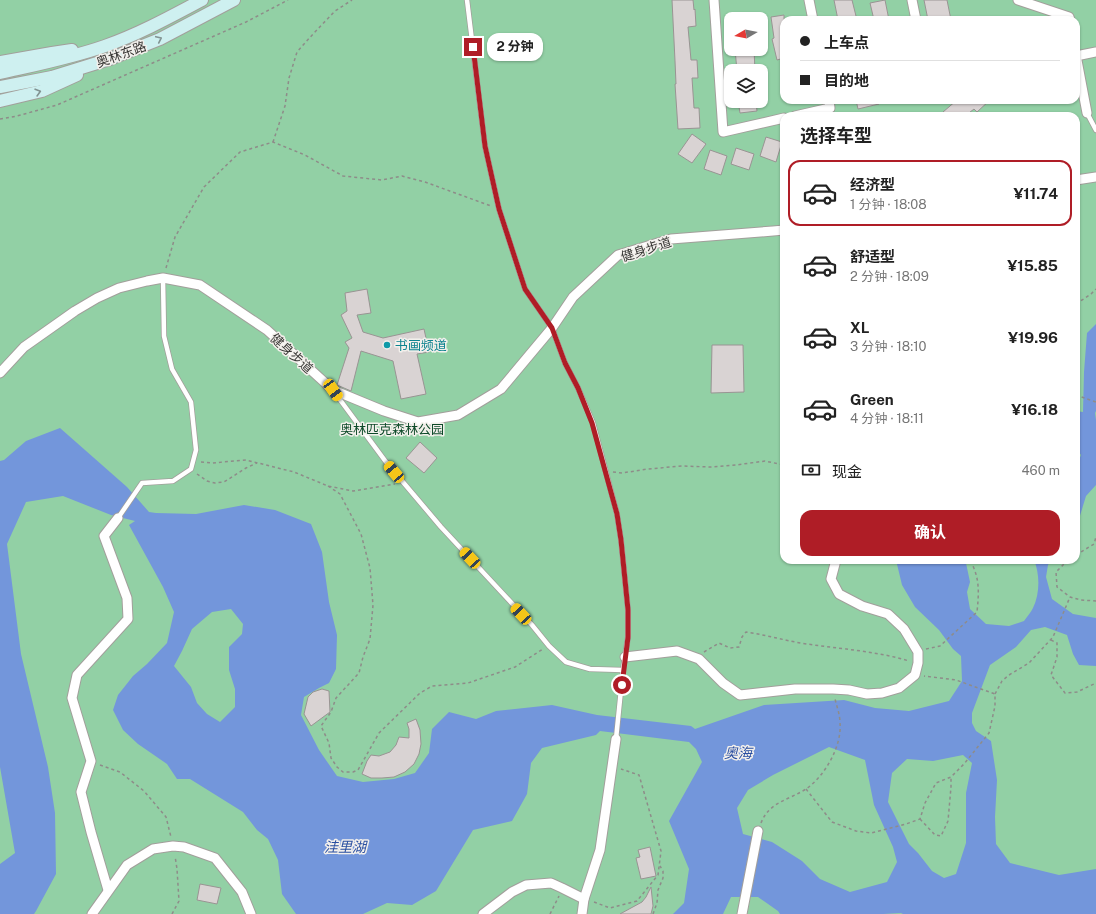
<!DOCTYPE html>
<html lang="zh">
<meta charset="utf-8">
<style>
:root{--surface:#fff;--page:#f6f6f6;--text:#222;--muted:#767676;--line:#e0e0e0;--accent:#af1d26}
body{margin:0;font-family:"Public Sans","Noto Sans SC",sans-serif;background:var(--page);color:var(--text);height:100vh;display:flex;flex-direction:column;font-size:15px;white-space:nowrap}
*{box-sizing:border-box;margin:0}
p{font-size:13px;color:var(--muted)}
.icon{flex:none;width:22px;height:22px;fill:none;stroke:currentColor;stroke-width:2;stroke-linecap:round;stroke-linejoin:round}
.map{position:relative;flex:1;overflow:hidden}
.drawer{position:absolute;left:780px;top:112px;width:300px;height:452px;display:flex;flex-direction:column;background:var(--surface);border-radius:12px;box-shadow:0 1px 3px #0004}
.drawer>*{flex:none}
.banner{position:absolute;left:780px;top:16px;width:300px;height:88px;border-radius:12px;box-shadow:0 1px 3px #0004;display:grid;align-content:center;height:88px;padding:0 20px;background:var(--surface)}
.needle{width:26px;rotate:260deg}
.buttons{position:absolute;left:724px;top:12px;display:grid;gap:8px}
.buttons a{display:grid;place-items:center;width:44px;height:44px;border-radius:8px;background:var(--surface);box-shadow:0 1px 3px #0004;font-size:20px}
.end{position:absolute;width:18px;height:18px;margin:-9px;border:5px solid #af1d26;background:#fff;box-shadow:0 0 0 2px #fff}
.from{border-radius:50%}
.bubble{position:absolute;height:28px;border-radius:12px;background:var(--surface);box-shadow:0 1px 3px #0004;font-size:13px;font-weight:700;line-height:28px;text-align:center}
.car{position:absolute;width:12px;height:24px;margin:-12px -6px;border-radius:5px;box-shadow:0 0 3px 1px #0007;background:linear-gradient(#f5c518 24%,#345 0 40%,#f5c518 0 76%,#345 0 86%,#f5c518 0)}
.banner b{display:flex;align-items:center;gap:14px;height:38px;font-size:15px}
.banner b+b{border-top:1px solid var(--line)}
.banner i{width:10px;height:10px;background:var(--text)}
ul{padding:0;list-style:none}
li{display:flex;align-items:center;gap:12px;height:66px;margin:0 8px 6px;padding:0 12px;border:2px solid transparent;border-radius:12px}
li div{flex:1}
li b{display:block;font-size:15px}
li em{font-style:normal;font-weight:700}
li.active{border-color:var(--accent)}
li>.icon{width:36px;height:36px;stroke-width:1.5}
h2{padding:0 20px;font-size:18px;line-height:48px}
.pay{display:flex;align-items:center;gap:10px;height:44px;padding:0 20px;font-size:15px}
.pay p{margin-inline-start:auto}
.cta{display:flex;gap:8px;margin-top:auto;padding:8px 20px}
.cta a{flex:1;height:46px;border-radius:12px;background:var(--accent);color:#fff;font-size:16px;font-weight:700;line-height:46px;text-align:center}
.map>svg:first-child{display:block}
.green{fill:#92d0a5;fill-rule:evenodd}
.water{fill:#7396db;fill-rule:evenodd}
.building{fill:#d9d3d3;stroke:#999493}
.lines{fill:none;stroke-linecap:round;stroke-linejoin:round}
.lane-casing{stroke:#a29f9b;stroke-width:6}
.street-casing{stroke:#a29f9b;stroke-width:11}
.secondary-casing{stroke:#a29f9b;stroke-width:14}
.path{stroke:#8e8c89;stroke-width:1.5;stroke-dasharray:3 3;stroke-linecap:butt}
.lane{stroke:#fff;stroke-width:4.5}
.street{stroke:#fff;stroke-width:9}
.secondary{stroke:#cef0f0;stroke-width:12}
.oneway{stroke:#829392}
.route{stroke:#af1d26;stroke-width:5}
.culture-dot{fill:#0f9aa8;stroke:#f3f0ec;stroke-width:1.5}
.labels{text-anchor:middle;stroke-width:3;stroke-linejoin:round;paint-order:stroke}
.street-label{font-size:13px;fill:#373634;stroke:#f3f0ec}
.culture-label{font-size:13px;fill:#0d838f;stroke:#f3f0ec;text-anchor:start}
.park-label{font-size:13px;fill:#0d4a29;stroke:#f3f0ec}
.water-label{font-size:14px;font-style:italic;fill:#2a4fa1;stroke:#f3f0ec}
</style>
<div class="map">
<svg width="1096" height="914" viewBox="0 0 1096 914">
<rect width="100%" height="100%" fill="#f3f0ec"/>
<path class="green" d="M 0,0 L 1096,0 L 1096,914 L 0,914 ZM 731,19 L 761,19 L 761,49 L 731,49 ZM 784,20 L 1076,20 L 1076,100 L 784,100 ZM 731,71 L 761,71 L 761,101 L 731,101 ZM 784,116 L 1076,116 L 1076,560 L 784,560 Z"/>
<g class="water">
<polygon points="1096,324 1096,411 1095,413 1096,420 1096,485 1086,496 1079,519 1076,522 1076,468 1081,455 1076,448 1076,411 1083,412 1084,372 1087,333"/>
<path d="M 60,428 L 127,487 L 149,512 L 156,513 L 196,514 L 244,505 L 275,510 L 311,524 L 322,552 L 329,602 L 337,635 L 336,669 L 329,683 L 319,688 L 304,697 L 301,715 L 319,750 L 337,776 L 363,782 L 394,779 L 415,773 L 429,753 L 432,729 L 449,712 L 476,719 L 496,711 L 552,705 L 597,715 L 691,726 L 695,729 L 764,705 L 844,700 L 875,708 L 909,711 L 949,701 L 962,681 L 961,656 L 953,649 L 939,630 L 915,607 L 902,585 L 896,560 L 963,560 L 966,563 L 970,582 L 967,592 L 970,609 L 986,624 L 1009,626 L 1024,621 C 1027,617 1031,612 1033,608 C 1040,594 1040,574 1034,560 L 1051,560 L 1048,565 L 1046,577 L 1052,599 L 1073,614 L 1096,618 L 1096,666 L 1079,665 L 1073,654 L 1067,635 L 1045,627 L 1031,630 L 1016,647 L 990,665 L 972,713 L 972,723 L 976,731 L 991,741 L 997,780 L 995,817 L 996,844 L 1010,863 L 1059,875 L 1096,869 L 1096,914 L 903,914 L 901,913 L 883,914 L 780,914 L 778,911 L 758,897 L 731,897 L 723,914 L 673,914 L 684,903 L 689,869 L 669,821 L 702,762 L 696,749 L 689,742 L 600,731 L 596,735 L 542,748 L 531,763 L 527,794 L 512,821 L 473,830 L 436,891 L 412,905 L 387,903 L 363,914 L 296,914 L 282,894 L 278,860 L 268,839 L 257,830 L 243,812 L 190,779 L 177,779 L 167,764 L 138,744 L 123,730 L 113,710 L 118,695 L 133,676 L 147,664 L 167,643 L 174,612 L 163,587 L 129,525 L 135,521 L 111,515 L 63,496 L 26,502 L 7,544 L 21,654 L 48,767 L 55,813 L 56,874 L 36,911 L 34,914 L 0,914 L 0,864 L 15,853 L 0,767 L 0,461 L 4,460 L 26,441 ZM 231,609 L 243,624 L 242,634 L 229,647 L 229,670 L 235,689 L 235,707 L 220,722 L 207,714 L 197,703 L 191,687 L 174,666 L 182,651 L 192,629 L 212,612 ZM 829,747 L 865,760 L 874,805 L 893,847 L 897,862 L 887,882 L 850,892 L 820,879 L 802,861 L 772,842 L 743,834 L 737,808 L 748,790 L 773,775 ZM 963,755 L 972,763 L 966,793 L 966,843 L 956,874 L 944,878 L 932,871 L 918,853 L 909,844 L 888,802 L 892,773 L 907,759 L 933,761 Z"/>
</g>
<g class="building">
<polygon points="672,0 693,0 694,10 695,9 696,26 688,27 691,60 697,60 698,78 692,78 694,108 699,108 700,128 678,129 675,84 676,84 675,61"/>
<polygon points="834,0 852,0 857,20 838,20"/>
<polygon points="885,0 889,20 874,20 870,3"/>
<polygon points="924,0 947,0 951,20 928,20"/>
<polygon points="784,15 784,58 777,60 772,39 774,38 771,17"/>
<polygon points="735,49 754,49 755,71 737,71"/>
<polygon points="856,100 858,100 879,104 858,109"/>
<polygon points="957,100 990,100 977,112 974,109 965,116 947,116 943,112"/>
<polygon points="738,101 756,101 757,111 740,113"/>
<polygon points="692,134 706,144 692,163 678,154"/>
<polygon points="766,137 782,142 776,162 760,156"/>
<polygon points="736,148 754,154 749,170 731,164"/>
<polygon points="710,150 727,156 721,175 704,169"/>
<polygon points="367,289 371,313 357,315 363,332 383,338 424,329 429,352 417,354 426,394 401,399 393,361 361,351 351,391 337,385 349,348 345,342 352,338 341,315 347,311 345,293"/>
<polygon points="712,345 743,345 744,392 711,393"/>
<polygon points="420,442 437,458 424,473 406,458"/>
<polygon points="322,689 329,691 330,712 311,726 304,714 308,697 313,692"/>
<polygon points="416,719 420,730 421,744 419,754 414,764 405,772 394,777 382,778 371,778 362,774 367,761 371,755 379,756 390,752 396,745 399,737 409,738 409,729 407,723"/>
<polygon points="650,847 656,876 641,879 636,858 640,857 638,850"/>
<polygon points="200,884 221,888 217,904 197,900"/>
<polygon points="651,887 653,906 651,914 620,914 642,902 646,897"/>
</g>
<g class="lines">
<defs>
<g id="lane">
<polyline points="467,0 485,146 499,209 525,289 552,328 565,363 578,388 593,423 617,514 621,540 628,610 628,637 623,670"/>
<polyline points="1087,113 1096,130"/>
<polyline points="335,393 386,462 441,527 532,625 549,646 566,662 590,669 623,670 616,739"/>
<polyline points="118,518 142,483 173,481 191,469 196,450 191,402 172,369 164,336 163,278"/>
</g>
<g id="street">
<polyline points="714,0 723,132 784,118"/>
<polyline points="809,0 813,20"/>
<polyline points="912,0 916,20"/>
<polyline points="1018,0 1069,17 1070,20"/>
<polyline points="1076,55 1087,113"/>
<polyline points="1076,56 1096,52"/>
<polyline points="795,116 830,108 829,100"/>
<polyline points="1076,180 1096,177"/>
<polyline points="0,373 24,347 75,311 97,298 119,288 147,281 163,278 200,285 267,330 333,390 384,411 418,422 458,415 501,389 552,328 573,297 618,255 671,239 773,231 784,230"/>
<polyline points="625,657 677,651 699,659 723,683 740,695 795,689 833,689 849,690 867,694 882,693 899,688 915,675 918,663 918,652 904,629 888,614 862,606 839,594 831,579 836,560"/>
<polyline points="108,890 91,832 81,792 91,761 72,698 77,675 128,619 127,598 104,536 118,518"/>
<polyline points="92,914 127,865 153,849 173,846 184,847 215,858 242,892 251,914"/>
<polyline points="483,914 512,892 526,885 551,883 562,888 584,899"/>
<polyline points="582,914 584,899 600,850 616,739"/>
<polyline points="742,914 758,831"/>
</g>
<g id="secondary">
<polyline points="0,62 52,53 72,50"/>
<path d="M 0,73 C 35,65 71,58 105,46 C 139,34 170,17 202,0"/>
<polyline points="0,87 52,77 110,59 160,39 234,0"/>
<polyline points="0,101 42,91 77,75"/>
</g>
</defs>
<use href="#lane" class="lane-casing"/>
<use href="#street" class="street-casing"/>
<use href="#secondary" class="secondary-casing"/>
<g class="path">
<polyline points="0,119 17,116 57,105 246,22 288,0"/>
<polyline points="273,142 285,106 289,78 297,52 313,34 335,11 352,0"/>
<polyline points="166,268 175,237 204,187 240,152 273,142 305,155 343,176 382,180 402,176 425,182 491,206"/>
<polyline points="1076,304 1091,294 1096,289"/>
<polyline points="1076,395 1096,402"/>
<polyline points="201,462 212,463 246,460 294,472 328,486 353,491 395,484"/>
<polyline points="613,472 622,473 648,469 682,466 710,467 736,465 765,461 784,465"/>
<polyline points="197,474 207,481 215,483 224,482 246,468 257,463"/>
<polyline points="328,486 340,494 361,534 370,568 373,605 370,639 363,657 359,673 336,698 331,712 321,726 329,743 331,758 337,767 343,772 353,772 358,770 379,733 420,693 432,686 468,683 515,667 543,649"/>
<polyline points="1076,555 1094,544 1096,537"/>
<polyline points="1068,560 1056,572 1057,587 1070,597 1081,600 1096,601"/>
<polyline points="1051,640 1057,643 1057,657 1051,675 1065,693 1077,692 1096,683"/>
<path d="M 926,649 L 940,646 L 977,612 C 979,592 980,578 970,560"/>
<path d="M 704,652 L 719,643 L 730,648 L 739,647 L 742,637 L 746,632 C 767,635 786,641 807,644 C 841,649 876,651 909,661"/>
<polyline points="995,694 1002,681 1009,675 1029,663 1053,637 1070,597"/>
<polyline points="100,765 120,772 144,791 166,817 171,837"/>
<polyline points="806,789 832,822 856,831 871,833 906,824 920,819 925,803 936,783 951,777 964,764 989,733 995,706 995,694 956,680 924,676"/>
<polyline points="920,819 935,835 941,836 948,821 951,787 951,777"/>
<path d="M 761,823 C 769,802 789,800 806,789 C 825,776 842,746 840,723 C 840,715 837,707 835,699"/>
<polyline points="594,902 610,908 637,901 658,875 661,851 639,775 621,769"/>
<polyline points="172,914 179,901 177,869 175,856"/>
<polyline points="550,914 559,896"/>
<polyline points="653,914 657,903 658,890 663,878 663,871 660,866"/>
</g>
<use href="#lane" class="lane"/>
<use href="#street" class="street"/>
<use href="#secondary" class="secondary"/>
</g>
<defs><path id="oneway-chevron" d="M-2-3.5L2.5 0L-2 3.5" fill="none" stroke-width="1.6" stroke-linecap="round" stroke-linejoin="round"/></defs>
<g class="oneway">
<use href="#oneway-chevron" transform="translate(159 39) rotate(-25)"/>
<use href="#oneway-chevron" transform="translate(38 92) rotate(-16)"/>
</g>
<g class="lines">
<polyline class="route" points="473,47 485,146 499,209 525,289 552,328 565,363 578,388 592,423 617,514 621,540 628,610 628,637 622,685"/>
</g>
<circle class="culture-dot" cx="387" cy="345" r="4"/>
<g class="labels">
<g class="street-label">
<text transform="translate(121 54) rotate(-20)" y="5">奥林东路</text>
<text transform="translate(646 249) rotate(-18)" y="5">健身步道</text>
<text transform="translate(292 353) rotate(42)" y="5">健身步道</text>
</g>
<g class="culture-label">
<text x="395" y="350">书画频道</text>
</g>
<g class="park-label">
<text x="392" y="434">奥林匹克森林公园</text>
</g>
<g class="water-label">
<text x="738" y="758">奥海</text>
<text x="345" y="852">洼里湖</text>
</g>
</g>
</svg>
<div class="buttons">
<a><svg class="needle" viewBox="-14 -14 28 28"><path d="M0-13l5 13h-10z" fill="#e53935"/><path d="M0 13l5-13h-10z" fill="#767676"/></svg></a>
<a><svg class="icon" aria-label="layers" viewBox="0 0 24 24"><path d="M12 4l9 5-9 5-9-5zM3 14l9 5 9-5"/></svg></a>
</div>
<i class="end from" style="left:622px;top:685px"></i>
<i class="end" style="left:473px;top:47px"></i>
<div class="bubble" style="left:487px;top:33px;width:56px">2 分钟</div>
<i class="car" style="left:333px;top:390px;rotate:144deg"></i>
<i class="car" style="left:394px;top:472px;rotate:320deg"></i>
<i class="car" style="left:470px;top:558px;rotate:317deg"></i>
<i class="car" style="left:521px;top:614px;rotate:317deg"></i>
<div class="banner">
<b><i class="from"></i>上车点</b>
<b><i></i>目的地</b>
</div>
<section class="drawer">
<h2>选择车型</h2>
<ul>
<li class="active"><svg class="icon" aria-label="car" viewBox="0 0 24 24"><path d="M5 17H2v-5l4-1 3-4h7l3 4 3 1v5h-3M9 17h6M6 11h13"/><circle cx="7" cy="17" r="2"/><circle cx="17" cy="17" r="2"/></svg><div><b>经济型</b><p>1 分钟 · 18:08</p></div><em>¥11.74</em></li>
<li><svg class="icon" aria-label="car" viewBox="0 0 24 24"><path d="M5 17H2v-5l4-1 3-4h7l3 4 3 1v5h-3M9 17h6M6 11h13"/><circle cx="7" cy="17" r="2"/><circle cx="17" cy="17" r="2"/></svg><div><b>舒适型</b><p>2 分钟 · 18:09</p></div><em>¥15.85</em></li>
<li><svg class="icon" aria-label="car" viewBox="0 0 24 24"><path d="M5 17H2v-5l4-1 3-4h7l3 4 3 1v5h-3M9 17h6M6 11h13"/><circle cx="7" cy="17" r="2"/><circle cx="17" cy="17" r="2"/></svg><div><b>XL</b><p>3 分钟 · 18:10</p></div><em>¥19.96</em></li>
<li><svg class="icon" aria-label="car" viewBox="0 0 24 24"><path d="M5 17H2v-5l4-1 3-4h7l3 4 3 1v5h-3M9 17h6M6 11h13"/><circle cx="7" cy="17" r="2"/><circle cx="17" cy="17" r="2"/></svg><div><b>Green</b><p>4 分钟 · 18:11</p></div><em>¥16.18</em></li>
</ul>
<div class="pay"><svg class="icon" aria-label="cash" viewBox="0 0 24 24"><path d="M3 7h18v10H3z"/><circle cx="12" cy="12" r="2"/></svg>现金<p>460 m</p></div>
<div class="cta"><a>确认</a></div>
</section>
</div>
